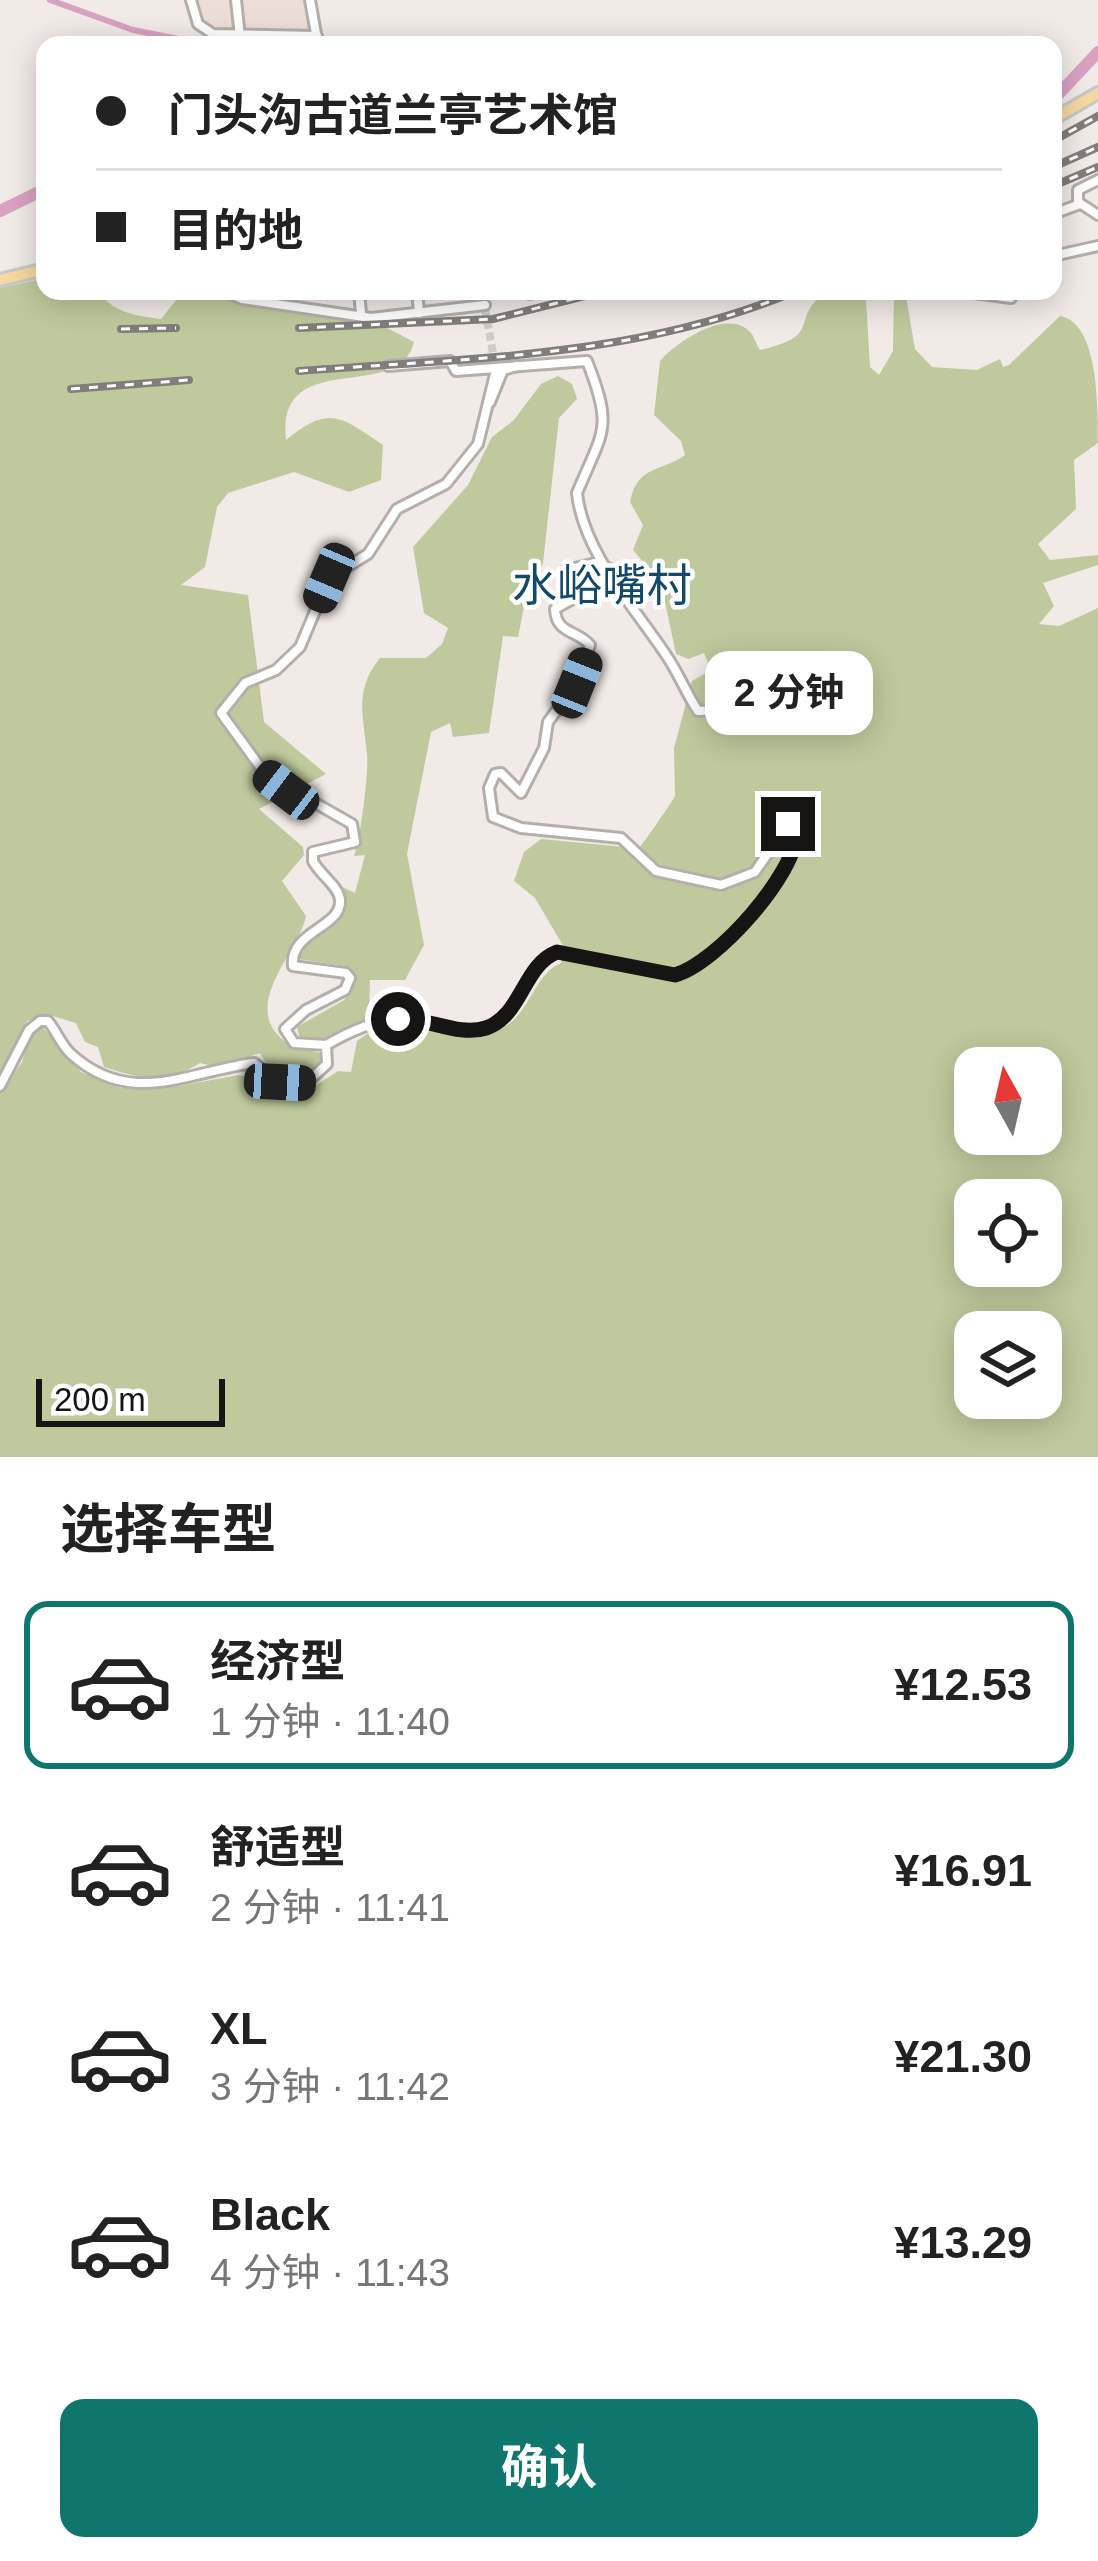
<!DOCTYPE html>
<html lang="zh">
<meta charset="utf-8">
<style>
:root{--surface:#fff;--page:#f2f2f2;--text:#222;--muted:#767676;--line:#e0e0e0;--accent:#0f766e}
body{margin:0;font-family:Arial,"Noto Sans SC",sans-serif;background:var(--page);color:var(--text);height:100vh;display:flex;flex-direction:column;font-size:45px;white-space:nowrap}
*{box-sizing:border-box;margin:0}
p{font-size:39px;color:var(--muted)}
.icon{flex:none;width:66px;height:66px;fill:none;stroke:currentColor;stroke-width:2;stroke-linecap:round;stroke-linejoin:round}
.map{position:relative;height:1457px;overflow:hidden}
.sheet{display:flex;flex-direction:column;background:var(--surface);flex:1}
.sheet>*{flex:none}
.banner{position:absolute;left:36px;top:36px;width:1026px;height:264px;border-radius:24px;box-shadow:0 6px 30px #0003;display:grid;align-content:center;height:264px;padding:0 60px;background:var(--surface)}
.needle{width:78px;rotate:352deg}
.buttons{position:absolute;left:954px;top:1047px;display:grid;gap:24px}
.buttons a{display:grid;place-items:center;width:108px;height:108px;border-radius:24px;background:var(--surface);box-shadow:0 6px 30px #0003;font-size:60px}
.scale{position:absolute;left:36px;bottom:30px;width:189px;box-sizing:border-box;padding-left:12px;border:6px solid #171514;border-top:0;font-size:33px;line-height:42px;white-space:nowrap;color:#171514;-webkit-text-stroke:9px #fff;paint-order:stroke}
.end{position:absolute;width:54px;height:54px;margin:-27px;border:15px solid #171514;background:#fff;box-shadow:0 0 0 6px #fff}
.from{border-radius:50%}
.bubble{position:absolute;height:84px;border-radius:24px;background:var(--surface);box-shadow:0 6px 30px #0003;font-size:39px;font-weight:700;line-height:84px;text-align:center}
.car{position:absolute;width:36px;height:72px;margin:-36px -18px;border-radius:15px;box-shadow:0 0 9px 3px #0007;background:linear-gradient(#222 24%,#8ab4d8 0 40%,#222 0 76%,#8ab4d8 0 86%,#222 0)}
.banner b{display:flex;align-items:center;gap:42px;height:114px;font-size:45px}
.banner b+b{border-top:3px solid var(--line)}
.banner i{width:30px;height:30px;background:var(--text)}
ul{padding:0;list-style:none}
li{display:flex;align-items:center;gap:36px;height:168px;margin:0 24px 18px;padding:0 36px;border:6px solid transparent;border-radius:24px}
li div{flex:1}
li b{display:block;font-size:45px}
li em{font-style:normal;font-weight:700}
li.on{border-color:var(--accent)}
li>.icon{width:108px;height:108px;stroke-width:1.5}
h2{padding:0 60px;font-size:54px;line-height:144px}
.action{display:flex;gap:24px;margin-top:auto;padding:24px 60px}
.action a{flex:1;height:138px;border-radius:24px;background:var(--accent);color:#fff;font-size:48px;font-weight:700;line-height:138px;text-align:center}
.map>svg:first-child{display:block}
.built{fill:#ecded6}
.green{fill:#bfc99d;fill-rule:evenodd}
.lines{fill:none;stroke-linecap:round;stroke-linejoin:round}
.canal{stroke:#d9a1c2;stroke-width:6}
.river{stroke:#d9a1c2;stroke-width:12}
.minor-tunnel{stroke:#d0cac7;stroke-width:8;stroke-dasharray:8 4;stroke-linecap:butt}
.minor-casing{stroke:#b5afab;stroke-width:14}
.major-casing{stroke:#c7c7c7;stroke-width:16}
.minor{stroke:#fff;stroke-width:8}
.major{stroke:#f4d9a0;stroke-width:10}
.rail-casing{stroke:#817d7b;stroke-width:8}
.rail{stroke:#fff;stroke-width:3;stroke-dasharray:9;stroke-linecap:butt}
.route{stroke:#171514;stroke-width:15}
.labels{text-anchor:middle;stroke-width:9;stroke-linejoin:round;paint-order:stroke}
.quarter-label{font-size:45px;fill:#12486a;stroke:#fff}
</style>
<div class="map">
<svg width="1098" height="1457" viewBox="0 0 1098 1457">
<rect width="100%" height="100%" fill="#f1eae7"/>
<polygon class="built" points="197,0 304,0 312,42 227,37 204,27"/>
<g class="green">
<path d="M 45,278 L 45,291 L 97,291 C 115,313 132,315 161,319 L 177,299 L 215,297 L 374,321 L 414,342 C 399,405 276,345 286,440 C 330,404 341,417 383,445 L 381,480 L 349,492 L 294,472 L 228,493 L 217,507 L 205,567 L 181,585 L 248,595 L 264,722 L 326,774 L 259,809 L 303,847 L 304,855 L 282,881 L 306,916 C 299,952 240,1004 283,1040 C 297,1052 315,1048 327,1057 L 307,1079 L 277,1081 L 260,1053 L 217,1067 L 200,1063 C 166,1084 141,1079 104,1067 L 98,1047 L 85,1042 L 76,1023 L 46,1014 L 27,1021 L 0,1080 L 0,288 Z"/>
<path d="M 827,291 L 860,291 L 866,299 L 870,367 L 879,375 L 893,351 L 894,291 L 905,291 L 915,349 L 932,367 L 977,370 L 1000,359 L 1003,367 L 1009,365 L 1060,316 C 1098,323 1098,402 1098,443 L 1074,460 L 1076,509 L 1038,544 L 1050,560 L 1098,555 L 1098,565 L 1043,583 L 1054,606 L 1039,624 L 1059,626 L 1098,608 L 1098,1457 L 0,1457 L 0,1093 L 22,1062 L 31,1032 L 42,1026 L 81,1072 L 120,1088 L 179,1086 L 238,1075 L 312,1088 L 338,1071 L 351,1072 L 357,1041 C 401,1005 450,1046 497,1030 C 531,1018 531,976 561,963 L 565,949 L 535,898 L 514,881 L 524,852 L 541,839 L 624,847 L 633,855 C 639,850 671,804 675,796 L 674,748 L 692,681 L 711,670 L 704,653 L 688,659 L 676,654 L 661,583 L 633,550 L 643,525 L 630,502 C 638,464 660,473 685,455 L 681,441 L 654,415 L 660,361 C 675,343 728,306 751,333 C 755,338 756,345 760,350 C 826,335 787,320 827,291 ZM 975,1068 L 1041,1068 L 1041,1134 L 975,1134 ZM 975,1200 L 1041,1200 L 1041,1266 L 975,1266 ZM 975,1332 L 1041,1332 L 1041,1398 L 975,1398 Z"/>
<path d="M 558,376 L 572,384 L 577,399 L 559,418 L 543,563 L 526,597 L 518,637 L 503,636 L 489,733 L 453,737 L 450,723 L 431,732 L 407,854 L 424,945 L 405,980 L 370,980 L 369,1019 L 364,1023 L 324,1040 L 300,1039 L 297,1027 L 344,1000 L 356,980 L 346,966 L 298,959 L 307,939 C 335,927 350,920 340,886 L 355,893 L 365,855 L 354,856 C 360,841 369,772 367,755 C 364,718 353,691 380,658 L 426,658 L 442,644 L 448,628 L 424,613 L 413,547 L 468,485 L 492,437 L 513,421 L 541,384 Z"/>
</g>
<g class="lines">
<polyline class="canal" points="50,0 133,30 209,45"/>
<g class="river">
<polyline points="1053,100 1098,52"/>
<polyline points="0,211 45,189"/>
</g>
<polyline class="minor-tunnel" points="485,309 496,370"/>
<defs>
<g id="minor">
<polyline points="191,0 198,24 213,34 317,36"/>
<polyline points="236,0 240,37"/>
<polyline points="310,0 318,45"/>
<polyline points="1098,180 1078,190 1078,202 1098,215"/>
<polyline points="1053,214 1080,204"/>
<polyline points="1053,256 1098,246"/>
<polyline points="223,291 242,299 371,318 485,305"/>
<polyline points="359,291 361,313"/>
<polyline points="417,291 419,313"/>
<polyline points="959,291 1011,298 1015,291"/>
<polyline points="530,294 533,291"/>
<path d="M 388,366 L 450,361 L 456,371 L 587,361 C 614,430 603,430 577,493 C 583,552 635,608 666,655 C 678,672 686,693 698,711 L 719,710"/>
<polyline points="490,402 503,370 517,366"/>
<path d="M 326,1045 C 351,1031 376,1019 405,1019 C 431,1018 464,1039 489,1027 C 522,1011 524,965 557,952 L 675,975 L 688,971 C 725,950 796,874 797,832 L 788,824 L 755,872 L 721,885 L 656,871 L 621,838 L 521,828 L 493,817 L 489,788 L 495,774 L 501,773 L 521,793 L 544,748 L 548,722 L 577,683 L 590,645 C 577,630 556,634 555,609 L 576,597 L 566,570 L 596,563 L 610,569"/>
<path d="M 0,1086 L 29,1030 L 40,1021 L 48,1021 C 56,1031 61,1044 70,1053 C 130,1109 189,1071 254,1063 L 280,1083 L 305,1084 L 327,1064 L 326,1045 L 294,1043 L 285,1029 L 306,1010 L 345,990 L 350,978 L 346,973 L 293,966 C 289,931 342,928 340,900 C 339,886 319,874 313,861 L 313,852 L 355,842 L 352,824 L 266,775 L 221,713 L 245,683 L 276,670 L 300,647 L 329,578 L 368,554 L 397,509 L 446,484 L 478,444 L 496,370"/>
</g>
<g id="major">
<polyline points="1053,119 1098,93"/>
<polyline points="0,280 45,269"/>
</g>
</defs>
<use href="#minor" class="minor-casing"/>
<use href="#major" class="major-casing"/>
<use href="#minor" class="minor"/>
<use href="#major" class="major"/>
<defs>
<g id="rail">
<polyline points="1053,141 1098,116"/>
<polyline points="1053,167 1098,147"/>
<polyline points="1053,186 1098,167"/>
<polyline points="299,328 493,319 605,291"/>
<polyline points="121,329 176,328"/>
<path d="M 299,371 C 468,358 638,358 796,291"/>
<polyline points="71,389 189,380"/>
</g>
</defs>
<use href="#rail" class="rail-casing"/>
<use href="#rail" class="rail"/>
</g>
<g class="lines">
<path class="route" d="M 398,1019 C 427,1017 458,1037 486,1028 C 522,1016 523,965 557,952 L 675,975 C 717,963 795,875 797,832 L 788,824"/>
</g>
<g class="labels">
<g class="quarter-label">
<text x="602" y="601">水峪嘴村</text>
</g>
</g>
</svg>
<div class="buttons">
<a><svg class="needle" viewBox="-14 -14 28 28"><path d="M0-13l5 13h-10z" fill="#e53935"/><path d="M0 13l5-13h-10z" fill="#767676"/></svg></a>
<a><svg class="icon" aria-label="locate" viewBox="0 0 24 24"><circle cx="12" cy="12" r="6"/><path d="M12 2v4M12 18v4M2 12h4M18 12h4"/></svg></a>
<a><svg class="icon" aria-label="layers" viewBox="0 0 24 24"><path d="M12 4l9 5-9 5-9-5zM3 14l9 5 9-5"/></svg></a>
</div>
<div class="scale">200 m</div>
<i class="end from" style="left:398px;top:1019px"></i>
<i class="end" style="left:788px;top:824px"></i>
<div class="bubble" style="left:705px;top:651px;width:168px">2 分钟</div>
<i class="car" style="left:329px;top:578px;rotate:203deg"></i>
<i class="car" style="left:577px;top:683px;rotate:22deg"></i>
<i class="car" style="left:286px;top:790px;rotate:307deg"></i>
<i class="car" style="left:280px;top:1082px;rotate:93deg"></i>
<div class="banner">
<b><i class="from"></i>门头沟古道兰亭艺术馆</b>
<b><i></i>目的地</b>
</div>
</div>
<section class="sheet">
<h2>选择车型</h2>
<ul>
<li class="on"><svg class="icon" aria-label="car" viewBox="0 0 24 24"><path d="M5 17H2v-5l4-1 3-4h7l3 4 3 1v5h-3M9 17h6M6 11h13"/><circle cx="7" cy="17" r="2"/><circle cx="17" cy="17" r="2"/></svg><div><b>经济型</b><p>1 分钟 · 11:40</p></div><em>¥12.53</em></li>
<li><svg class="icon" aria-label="car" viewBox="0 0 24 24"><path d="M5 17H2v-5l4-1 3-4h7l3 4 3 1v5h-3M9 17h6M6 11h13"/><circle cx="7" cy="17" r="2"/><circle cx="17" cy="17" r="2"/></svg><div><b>舒适型</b><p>2 分钟 · 11:41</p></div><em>¥16.91</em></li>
<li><svg class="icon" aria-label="car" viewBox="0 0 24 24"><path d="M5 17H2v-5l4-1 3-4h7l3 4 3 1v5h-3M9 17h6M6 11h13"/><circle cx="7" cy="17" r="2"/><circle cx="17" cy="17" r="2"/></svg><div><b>XL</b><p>3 分钟 · 11:42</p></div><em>¥21.30</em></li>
<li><svg class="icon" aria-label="car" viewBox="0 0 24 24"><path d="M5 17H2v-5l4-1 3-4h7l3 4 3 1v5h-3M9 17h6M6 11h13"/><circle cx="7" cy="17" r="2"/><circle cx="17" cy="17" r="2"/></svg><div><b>Black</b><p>4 分钟 · 11:43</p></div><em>¥13.29</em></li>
</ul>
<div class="action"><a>确认</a></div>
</section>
